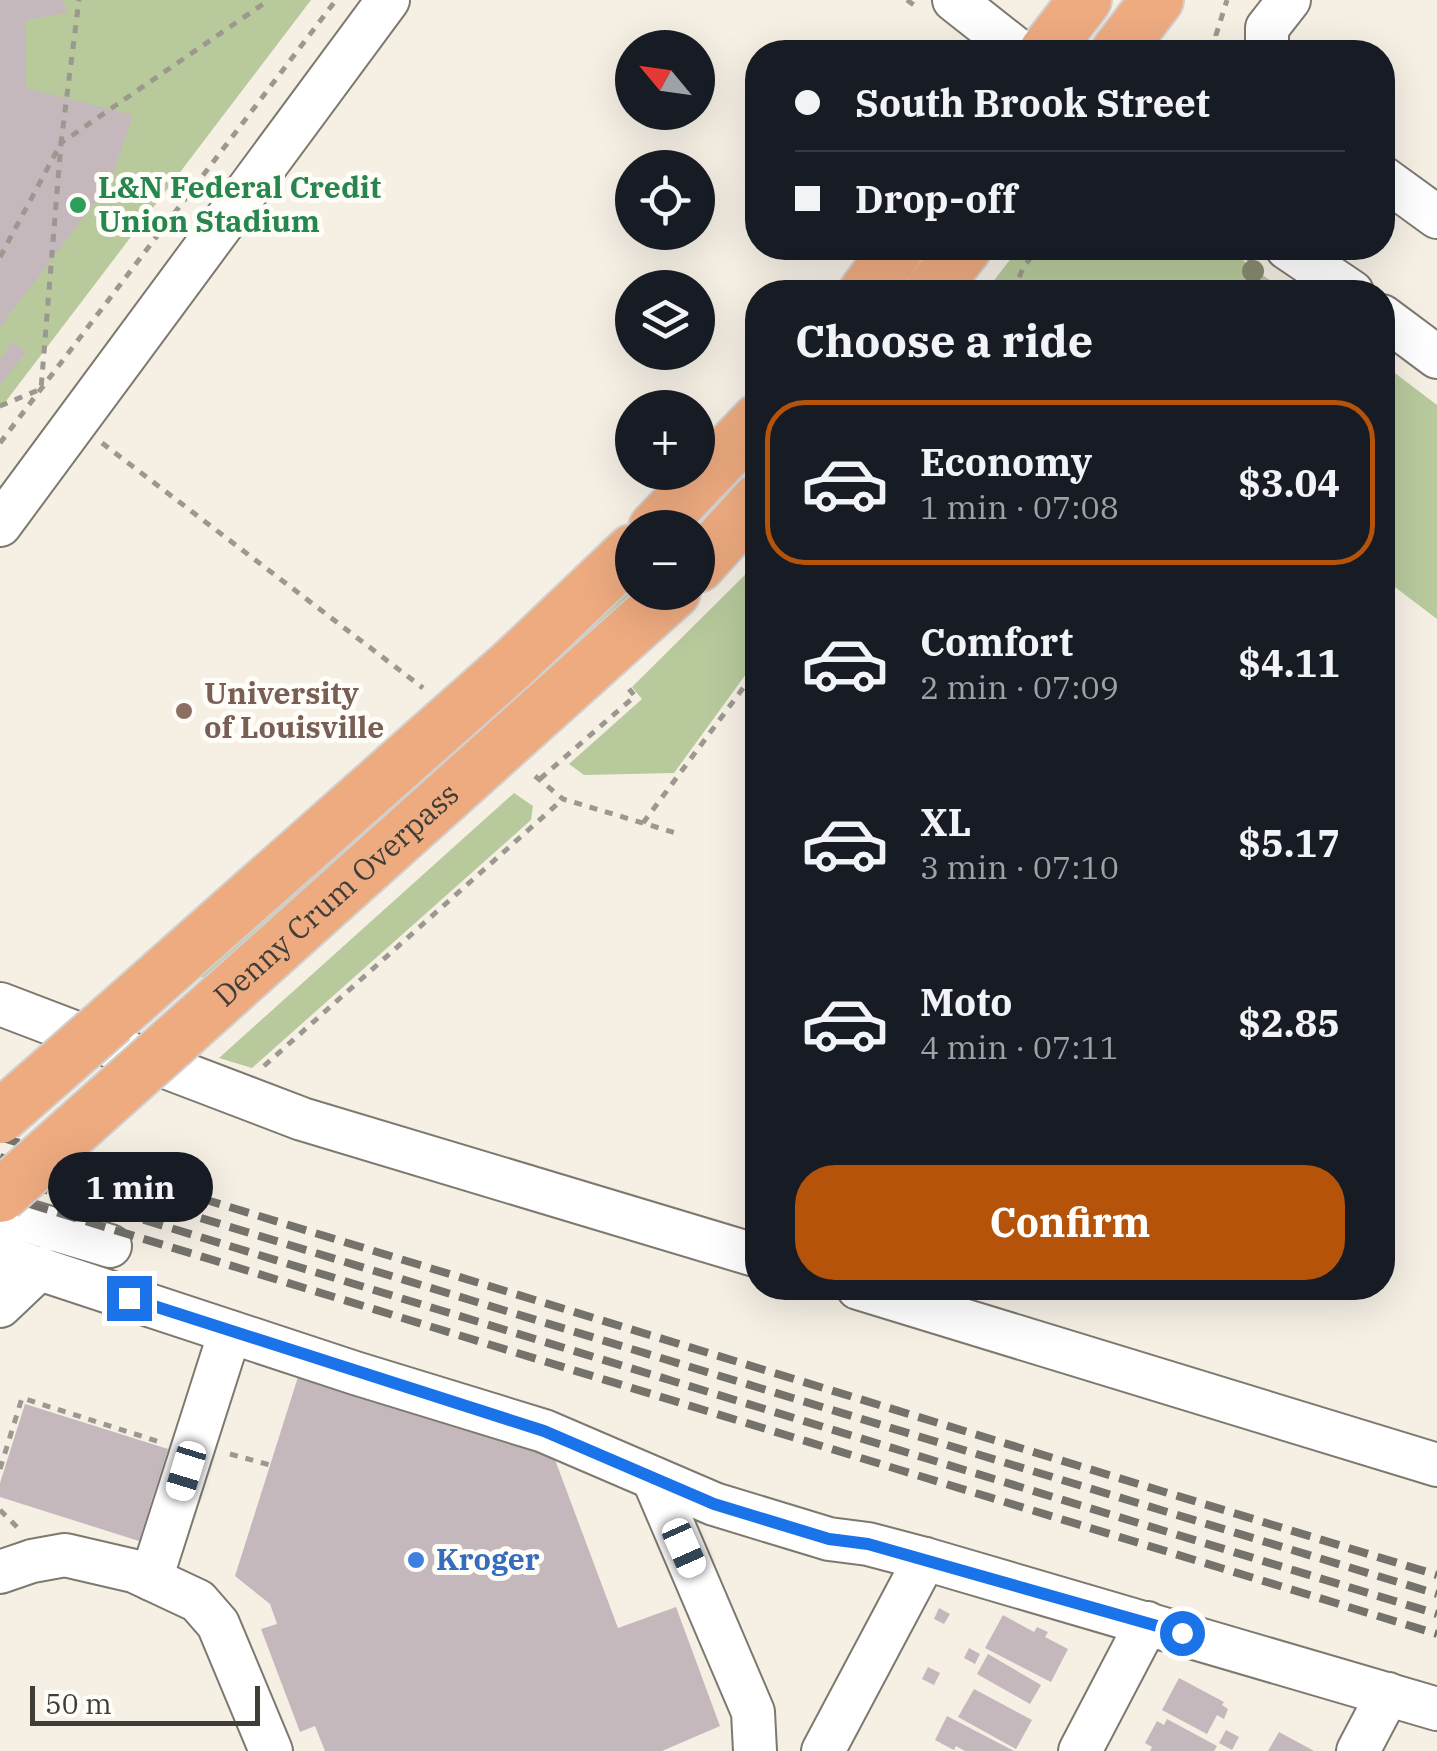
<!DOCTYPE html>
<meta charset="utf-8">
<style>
:root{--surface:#171b24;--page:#242831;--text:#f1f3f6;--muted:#9ea1a6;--line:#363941;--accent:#b45309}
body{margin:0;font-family:"IBM Plex Serif",serif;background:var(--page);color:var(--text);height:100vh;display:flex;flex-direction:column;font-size:38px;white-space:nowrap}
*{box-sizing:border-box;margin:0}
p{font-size:32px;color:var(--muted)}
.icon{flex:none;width:55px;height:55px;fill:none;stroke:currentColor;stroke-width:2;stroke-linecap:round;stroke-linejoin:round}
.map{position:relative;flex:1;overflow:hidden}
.drawer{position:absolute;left:745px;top:280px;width:650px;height:1020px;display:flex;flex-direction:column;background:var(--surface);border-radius:40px;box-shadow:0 10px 40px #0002}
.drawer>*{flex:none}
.banner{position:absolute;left:745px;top:40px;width:650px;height:220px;border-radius:40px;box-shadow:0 10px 40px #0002;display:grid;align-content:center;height:220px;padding:0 50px;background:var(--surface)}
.needle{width:65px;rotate:299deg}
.buttons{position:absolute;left:615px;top:30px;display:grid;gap:20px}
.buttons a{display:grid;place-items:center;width:100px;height:100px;border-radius:50%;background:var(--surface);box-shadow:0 10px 40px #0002;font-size:50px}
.scale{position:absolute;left:30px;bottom:25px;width:230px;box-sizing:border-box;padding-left:10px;border:5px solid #3f3d38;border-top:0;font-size:28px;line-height:35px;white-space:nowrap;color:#3f3d38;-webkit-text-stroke:8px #fffdf8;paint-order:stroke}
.end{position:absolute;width:45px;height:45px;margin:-22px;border:12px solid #1a73e8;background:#fff;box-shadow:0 0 0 5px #fff}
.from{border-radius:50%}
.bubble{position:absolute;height:70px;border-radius:35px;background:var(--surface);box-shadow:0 10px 40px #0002;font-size:32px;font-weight:800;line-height:70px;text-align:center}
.car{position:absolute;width:30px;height:60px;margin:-30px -15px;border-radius:12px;box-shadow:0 0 8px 2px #0007;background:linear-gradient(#fff 24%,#345 0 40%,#fff 0 76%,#345 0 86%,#fff 0)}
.banner b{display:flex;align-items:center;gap:35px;height:95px;font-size:38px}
.banner b+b{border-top:2px solid var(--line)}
.banner i{width:25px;height:25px;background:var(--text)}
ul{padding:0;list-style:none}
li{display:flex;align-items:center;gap:30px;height:165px;margin:0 20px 15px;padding:0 30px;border:5px solid transparent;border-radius:40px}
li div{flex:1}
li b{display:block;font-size:38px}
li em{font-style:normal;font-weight:800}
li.selected{border-color:var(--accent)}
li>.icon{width:90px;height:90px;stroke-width:1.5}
h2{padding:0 50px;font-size:45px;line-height:120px}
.cta{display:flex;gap:20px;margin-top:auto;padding:20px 50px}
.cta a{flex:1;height:115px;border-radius:40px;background:var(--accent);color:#fff;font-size:40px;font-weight:800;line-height:115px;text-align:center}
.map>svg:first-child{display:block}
.green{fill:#b8ca9c}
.building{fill:#c5b8bc}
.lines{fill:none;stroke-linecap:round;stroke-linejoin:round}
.minor-casing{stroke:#7e796f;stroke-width:46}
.major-casing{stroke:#d1d0cf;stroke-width:56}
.path{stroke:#9c9890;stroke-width:5;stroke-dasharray:8 8;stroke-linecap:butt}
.minor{stroke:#fff;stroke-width:42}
.major{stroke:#eeab80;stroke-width:52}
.rail{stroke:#75726c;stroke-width:8;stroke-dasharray:20 10;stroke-linecap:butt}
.major-bridge-casing{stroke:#d1d0cf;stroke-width:56;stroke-linecap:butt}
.major-bridge{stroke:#eeab80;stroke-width:52}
.tree{fill:#888c70}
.route{stroke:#1a73e8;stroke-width:12}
.leisure-dot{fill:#2e9e5b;stroke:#fffdf8;stroke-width:4}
.education-dot{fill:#8d6e63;stroke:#fffdf8;stroke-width:4}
.shop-dot{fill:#3f7fe0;stroke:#fffdf8;stroke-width:4}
.labels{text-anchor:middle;stroke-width:10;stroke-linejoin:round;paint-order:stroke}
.leisure-label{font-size:30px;font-weight:bold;fill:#27864d;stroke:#fffdf8;text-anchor:start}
.education-label{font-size:30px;font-weight:bold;fill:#785e54;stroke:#fffdf8;text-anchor:start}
.street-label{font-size:30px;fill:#3f3d38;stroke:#fffdf8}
.shop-label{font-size:30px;font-weight:bold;fill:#366cbe;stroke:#fffdf8;text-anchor:start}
</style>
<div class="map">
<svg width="1437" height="1751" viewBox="0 0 1437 1751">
<rect width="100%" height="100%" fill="#f5efe4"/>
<g class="green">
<polygon points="0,0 311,0 0,409"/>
<polygon points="1019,248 1226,248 1286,292 985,292"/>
<polygon points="1383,364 1437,405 1437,619 1383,578"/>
<polygon points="757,563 757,659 674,773 584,775 569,764 642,699 632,687"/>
<polygon points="632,582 632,592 650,593 209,987 198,971"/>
<polygon points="514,793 533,806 531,820 252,1068 219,1058"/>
</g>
<g class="building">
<polygon points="0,0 64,0 67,13 26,20 25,88 133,115 110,183 0,327"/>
<polygon points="13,342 26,352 0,385 0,359"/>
<polygon points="298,1377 554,1457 618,1628 676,1607 720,1726 662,1751 325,1751 315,1726 300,1732 261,1629 277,1624 270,1604 235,1576"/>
<polygon points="25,1404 168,1449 139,1541 0,1497 0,1483"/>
<polygon points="939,1608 950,1614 944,1624 934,1619"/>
<polygon points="1003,1615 1034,1632 1037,1627 1048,1632 1045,1637 1068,1649 1051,1682 985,1648"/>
<polygon points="969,1648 980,1654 975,1664 964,1658"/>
<polygon points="988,1654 1041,1685 1030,1704 977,1674"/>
<polygon points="928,1667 940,1673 934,1685 922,1679"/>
<polygon points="1179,1678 1224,1702 1222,1705 1228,1709 1224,1719 1217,1715 1207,1734 1162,1710"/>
<polygon points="974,1689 1032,1720 1016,1749 958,1717"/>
<polygon points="947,1716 1014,1751 965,1751 956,1746 954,1750 935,1740"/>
<polygon points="1167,1719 1217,1746 1214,1751 1150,1751 1152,1747 1145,1743 1157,1721 1164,1725"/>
<polygon points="1226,1730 1239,1737 1232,1750 1219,1743"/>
<polygon points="1279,1732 1314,1751 1268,1751"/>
</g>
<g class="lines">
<defs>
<g id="minor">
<polyline points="954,0 1020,52"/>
<polyline points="1267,52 1267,28 1289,0"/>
<polyline points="1382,177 1437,217"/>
<polyline points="1287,248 1352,292"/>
<polyline points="1382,316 1437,357"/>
<polyline points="0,525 388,0"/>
<polyline points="0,1004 302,1119 758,1256"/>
<polyline points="0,1213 110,1246"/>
<polyline points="0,1256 355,1373 544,1431 714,1504 829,1539 868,1544 925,1559 1437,1709"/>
<polyline points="858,1288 1437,1465"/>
<polyline points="0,1306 40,1268"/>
<polyline points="653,1478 753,1712 755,1751"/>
<polyline points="0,1572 32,1561 65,1555 134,1571 198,1601 218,1624 271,1751"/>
<polyline points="151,1579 230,1332"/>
<polyline points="823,1751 925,1559"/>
<polyline points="1080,1751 1147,1623"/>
<polyline points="1358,1751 1388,1694"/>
</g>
<g id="major">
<polyline points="1045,52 1085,0"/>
<polyline points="1117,52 1157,0"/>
<polyline points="865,292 898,248"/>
<polyline points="930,292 965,248"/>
<polyline points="655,528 758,420"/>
<polyline points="698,566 758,500"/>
<polyline points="112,1019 513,664 632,551"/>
<path id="s1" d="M 184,1032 L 674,592"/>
</g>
</defs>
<use href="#minor" class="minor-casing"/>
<use href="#major" class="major-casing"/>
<g class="path">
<polyline points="907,0 918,8"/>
<polyline points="1216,52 1216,35 1227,0"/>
<polyline points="1233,248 1255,263"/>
<polyline points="0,257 61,143 79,0"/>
<polyline points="1013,292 1023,268 1038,248"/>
<polyline points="0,406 41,389 61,143 269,0"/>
<polyline points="0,443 336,0"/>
<polyline points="102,443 423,688"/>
<polyline points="535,776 563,799 676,833"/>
<polyline points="540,779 635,696 629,689"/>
<polyline points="643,823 758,668"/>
<polyline points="264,1066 563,799"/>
<polyline points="230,1454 270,1465"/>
<polyline points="0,1469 22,1398 160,1442"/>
<polyline points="0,1510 17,1527"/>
</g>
<use href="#minor" class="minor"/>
<use href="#major" class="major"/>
<g class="rail">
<polyline points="0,1137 1437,1575"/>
<polyline points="0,1157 1437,1594"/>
<polyline points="0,1176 1437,1614"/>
<polyline points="0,1195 1437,1634"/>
</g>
<defs>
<g id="major-bridge">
<polyline points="0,1117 112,1019"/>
<polyline points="0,1196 184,1032"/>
</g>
</defs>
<use href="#major-bridge" class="major-bridge-casing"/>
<use href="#major-bridge" class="major-bridge"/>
</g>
<circle class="tree" cx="1253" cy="271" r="11"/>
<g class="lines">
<polyline class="route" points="129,1298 544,1431 714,1504 829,1539 868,1544 1182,1633"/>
</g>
<circle class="leisure-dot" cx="78" cy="205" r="10"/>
<circle class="education-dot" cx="184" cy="711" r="10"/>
<circle class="shop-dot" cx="416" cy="1560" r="10"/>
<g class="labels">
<g class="leisure-label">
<text x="98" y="198">L&amp;N Federal Credit<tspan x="98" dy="34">Union Stadium</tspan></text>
</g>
<g class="education-label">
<text x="204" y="704">University<tspan x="204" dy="34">of Louisville</tspan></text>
</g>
<g class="street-label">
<text dy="10" stroke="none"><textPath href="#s1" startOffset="205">Denny Crum Overpass</textPath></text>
</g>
<g class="shop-label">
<text x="436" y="1570">Kroger</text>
</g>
</g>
</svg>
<div class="buttons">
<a><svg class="needle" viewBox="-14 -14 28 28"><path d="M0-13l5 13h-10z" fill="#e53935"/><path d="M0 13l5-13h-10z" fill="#9ea1a6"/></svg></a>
<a><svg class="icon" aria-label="locate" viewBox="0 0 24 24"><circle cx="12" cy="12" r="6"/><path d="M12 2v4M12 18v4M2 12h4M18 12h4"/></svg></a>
<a><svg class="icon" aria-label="layers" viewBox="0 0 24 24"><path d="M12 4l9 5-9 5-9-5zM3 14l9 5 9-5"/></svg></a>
<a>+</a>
<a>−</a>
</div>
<div class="scale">50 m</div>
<i class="end from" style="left:1182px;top:1633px"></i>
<i class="end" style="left:129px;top:1298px"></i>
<div class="bubble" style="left:48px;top:1152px;width:165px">1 min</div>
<i class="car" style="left:186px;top:1471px;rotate:197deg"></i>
<i class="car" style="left:684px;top:1548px;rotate:156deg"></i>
<div class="banner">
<b><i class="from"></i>South Brook Street</b>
<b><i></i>Drop-off</b>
</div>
<section class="drawer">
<h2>Choose a ride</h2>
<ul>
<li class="selected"><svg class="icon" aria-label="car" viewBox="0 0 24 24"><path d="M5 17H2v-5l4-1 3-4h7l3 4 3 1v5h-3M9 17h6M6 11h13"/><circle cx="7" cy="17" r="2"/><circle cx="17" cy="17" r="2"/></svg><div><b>Economy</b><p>1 min · 07:08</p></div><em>$3.04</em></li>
<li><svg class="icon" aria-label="car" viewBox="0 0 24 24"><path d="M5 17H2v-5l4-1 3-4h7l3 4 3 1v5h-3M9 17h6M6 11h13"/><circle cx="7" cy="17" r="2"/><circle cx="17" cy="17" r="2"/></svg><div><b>Comfort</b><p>2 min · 07:09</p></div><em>$4.11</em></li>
<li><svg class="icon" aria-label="car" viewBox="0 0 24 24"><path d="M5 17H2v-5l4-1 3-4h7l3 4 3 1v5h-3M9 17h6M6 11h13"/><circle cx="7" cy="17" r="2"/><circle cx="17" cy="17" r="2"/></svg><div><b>XL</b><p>3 min · 07:10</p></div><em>$5.17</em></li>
<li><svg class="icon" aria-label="car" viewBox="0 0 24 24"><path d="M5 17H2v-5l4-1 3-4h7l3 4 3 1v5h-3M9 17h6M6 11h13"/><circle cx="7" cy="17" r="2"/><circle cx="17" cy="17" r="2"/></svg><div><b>Moto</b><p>4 min · 07:11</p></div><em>$2.85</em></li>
</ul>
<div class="cta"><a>Confirm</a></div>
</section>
</div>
